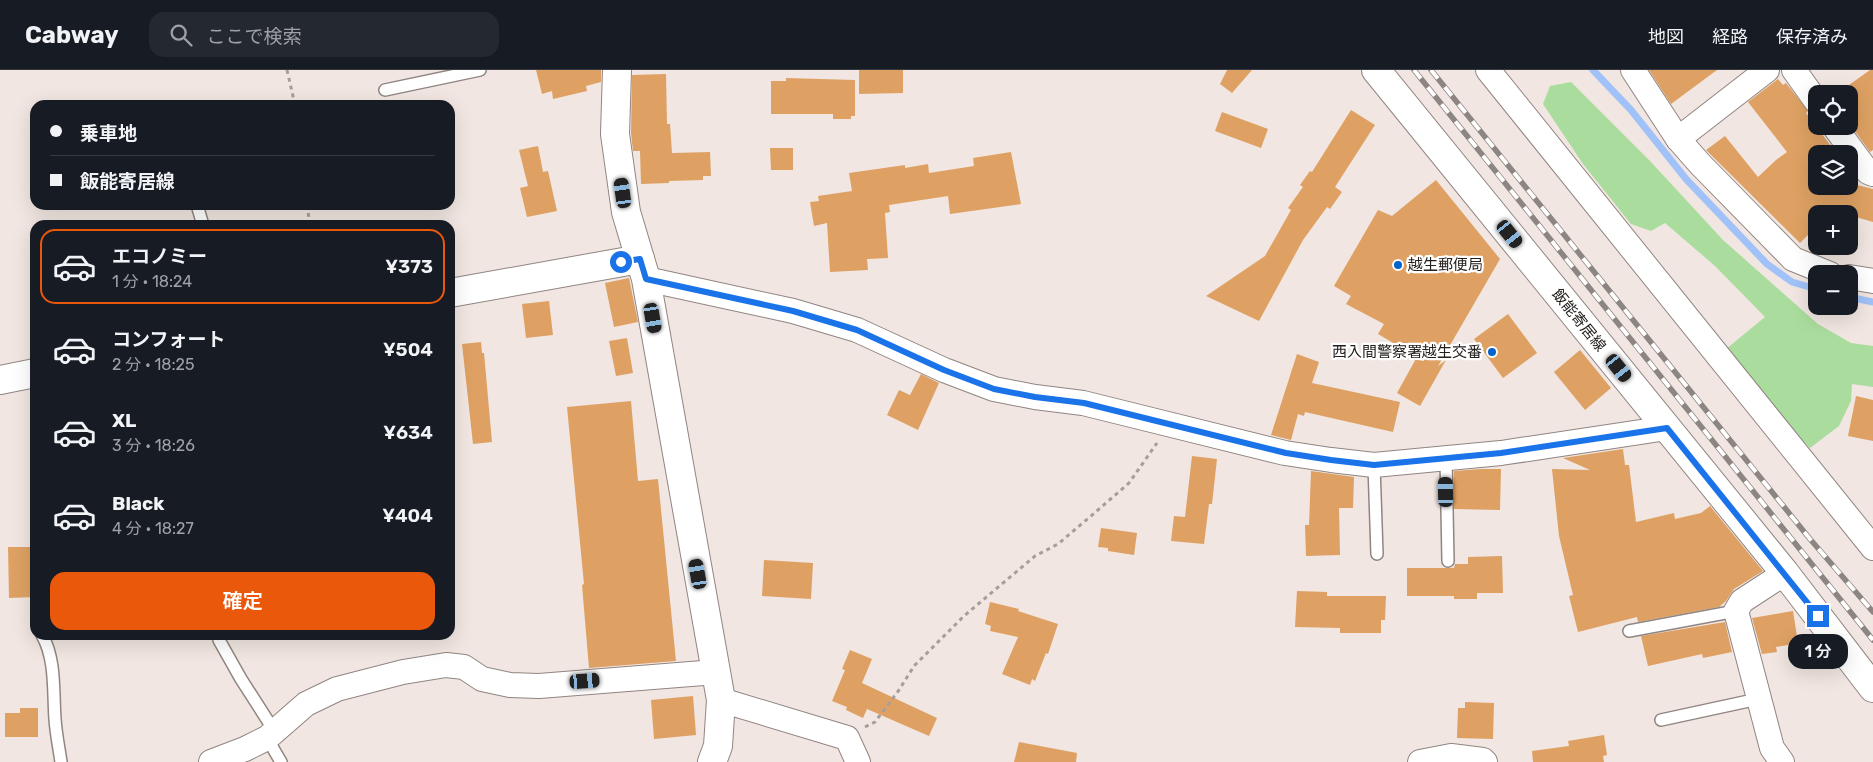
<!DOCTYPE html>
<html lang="ja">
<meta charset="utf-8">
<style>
:root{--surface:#171b24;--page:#242831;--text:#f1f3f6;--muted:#9ea1a6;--line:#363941;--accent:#ea580c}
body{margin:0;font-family:Rubik,"Noto Sans JP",sans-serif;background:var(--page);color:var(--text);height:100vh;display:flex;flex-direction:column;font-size:19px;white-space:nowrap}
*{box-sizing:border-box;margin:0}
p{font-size:16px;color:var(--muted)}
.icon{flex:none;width:28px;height:28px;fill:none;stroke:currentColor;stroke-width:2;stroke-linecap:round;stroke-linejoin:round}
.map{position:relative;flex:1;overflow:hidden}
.sheet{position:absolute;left:30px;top:150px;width:425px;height:420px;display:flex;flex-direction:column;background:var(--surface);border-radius:15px;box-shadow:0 5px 20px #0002}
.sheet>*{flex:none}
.hud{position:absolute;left:30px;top:30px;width:425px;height:110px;border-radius:15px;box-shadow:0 5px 20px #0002;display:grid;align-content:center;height:110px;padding:0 20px;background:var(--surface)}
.controls{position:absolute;left:1808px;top:15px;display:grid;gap:10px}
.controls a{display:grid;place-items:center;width:50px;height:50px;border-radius:10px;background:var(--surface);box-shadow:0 5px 20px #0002;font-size:25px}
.end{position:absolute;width:22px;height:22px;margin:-11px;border:6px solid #1a73e8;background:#fff;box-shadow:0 0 0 2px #fff}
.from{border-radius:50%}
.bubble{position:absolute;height:35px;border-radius:15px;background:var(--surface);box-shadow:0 5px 20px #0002;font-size:16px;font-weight:600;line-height:35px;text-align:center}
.car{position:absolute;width:15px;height:30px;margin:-15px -8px;border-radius:6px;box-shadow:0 0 4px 1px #0007;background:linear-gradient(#222 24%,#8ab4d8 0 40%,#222 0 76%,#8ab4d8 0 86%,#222 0)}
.hud b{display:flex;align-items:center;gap:18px;height:48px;font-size:19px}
.hud b+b{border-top:1px solid var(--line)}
.hud i{width:12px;height:12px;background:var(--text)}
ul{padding:9px 0 0;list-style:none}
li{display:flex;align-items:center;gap:15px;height:75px;margin:0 10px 8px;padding:0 10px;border:2px solid transparent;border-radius:15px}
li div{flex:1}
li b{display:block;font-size:19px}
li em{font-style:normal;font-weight:600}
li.active{border-color:var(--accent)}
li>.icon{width:45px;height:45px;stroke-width:1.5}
.action{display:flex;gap:10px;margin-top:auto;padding:10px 20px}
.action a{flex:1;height:58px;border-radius:15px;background:var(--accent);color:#fff;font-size:20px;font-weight:600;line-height:58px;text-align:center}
header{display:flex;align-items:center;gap:30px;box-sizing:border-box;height:70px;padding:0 25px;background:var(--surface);border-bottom:1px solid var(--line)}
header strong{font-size:24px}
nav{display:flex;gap:28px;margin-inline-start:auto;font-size:18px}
.search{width:350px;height:45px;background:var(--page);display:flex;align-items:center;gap:12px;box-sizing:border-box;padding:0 18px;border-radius:15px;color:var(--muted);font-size:19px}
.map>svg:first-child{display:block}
.green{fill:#aadd9d}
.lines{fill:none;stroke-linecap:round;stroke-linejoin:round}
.stream{stroke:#a0c2f8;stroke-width:7}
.building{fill:#dea163}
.service-casing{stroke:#908581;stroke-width:14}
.minor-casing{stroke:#908581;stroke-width:26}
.tertiary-casing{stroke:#908581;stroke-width:30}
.primary-casing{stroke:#908581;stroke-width:30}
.path{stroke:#a79e9a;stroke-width:3;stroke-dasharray:4 4;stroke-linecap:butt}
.service{stroke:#fff;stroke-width:11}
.minor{stroke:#fff;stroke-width:24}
.tertiary{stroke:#fff;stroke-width:28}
.primary{stroke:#fff;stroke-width:28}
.rail-casing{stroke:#8d8581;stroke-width:5.5}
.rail{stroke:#fff;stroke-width:4;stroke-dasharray:11;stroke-linecap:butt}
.route{stroke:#1a73e8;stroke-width:6}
.poi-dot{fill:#0363cc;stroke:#fff;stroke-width:2}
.labels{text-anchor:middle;stroke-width:4.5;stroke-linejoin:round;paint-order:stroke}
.poi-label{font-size:15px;fill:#24201e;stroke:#fff;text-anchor:start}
.street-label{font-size:15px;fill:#24201e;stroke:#fff}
</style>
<header>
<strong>Cabway</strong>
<div class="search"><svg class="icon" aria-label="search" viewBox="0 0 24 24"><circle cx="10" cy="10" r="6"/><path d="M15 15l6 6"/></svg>ここで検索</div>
<nav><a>地図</a><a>経路</a><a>保存済み</a></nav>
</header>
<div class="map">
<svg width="1873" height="692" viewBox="0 0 1873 692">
<rect width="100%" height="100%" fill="#f1e6e1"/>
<polygon class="green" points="1571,12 1650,91 1723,170 1818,254 1851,273 1873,276 1873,317 1852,314 1851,331 1839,356 1810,378 1755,320 1726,279 1765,247 1715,196 1665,153 1651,161 1631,154 1583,94 1543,34 1550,16"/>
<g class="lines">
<g class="stream">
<polyline points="1593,0 1631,40 1686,109 1767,194 1792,212 1816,219"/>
<polyline points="1849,227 1873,232"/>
</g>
</g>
<g class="building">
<polygon points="536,0 601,0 601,12 586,16 587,21 553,29 552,21 542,24"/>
<polygon points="859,0 903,0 903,23 859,24"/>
<polygon points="1227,0 1252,0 1232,23 1220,14"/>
<polygon points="1649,0 1717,0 1671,34"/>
<polygon points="1870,0 1873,0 1873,80 1870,82 1849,53 1849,15"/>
<polygon points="666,4 667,54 670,54 672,83 710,82 711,106 703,106 703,110 669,111 669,113 641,114 640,81 633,81 631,63 632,5"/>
<polygon points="786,8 855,10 855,46 851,46 851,49 833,49 833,44 771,44 771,11 786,11"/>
<polygon points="1778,9 1783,15 1786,13 1808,41 1806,43 1837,84 1816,84 1816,116 1849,116 1849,113 1873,119 1873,152 1849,145 1849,144 1816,144 1816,157 1800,173 1706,80 1725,66 1758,107 1776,90 1787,82 1748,32"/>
<polygon points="1351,40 1375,55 1335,117 1342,122 1330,139 1327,137 1303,170 1259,251 1206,226 1265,186 1291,140 1288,138 1303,117 1300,115 1310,101 1312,102"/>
<polygon points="1222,42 1268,59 1261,78 1215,61"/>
<polygon points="538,76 543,102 548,101 557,141 527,147 520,118 528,116 519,80"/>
<polygon points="770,78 793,78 793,100 771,100"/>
<polygon points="1011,82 1021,134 950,144 948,126 889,135 890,142 885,143 888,188 867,189 868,200 830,202 827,153 814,156 810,132 819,131 818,126 852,121 849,103 905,95 905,98 928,94 929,103 974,96 973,88"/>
<polygon points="1436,110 1500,189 1438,296 1446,290 1420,336 1397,323 1417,287 1378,264 1384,254 1346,234 1351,226 1334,216 1378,140 1392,146"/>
<polygon points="629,208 638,252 614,257 605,213"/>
<polygon points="549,231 553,265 526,268 522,234"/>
<polygon points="1508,244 1537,283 1503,308 1474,269"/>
<polygon points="627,268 633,303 616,306 609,271"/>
<polygon points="481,272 482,283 484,283 492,372 473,374 462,274"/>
<polygon points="1580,280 1611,318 1585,340 1554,302"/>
<polygon points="1297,284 1319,292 1312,313 1400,332 1393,362 1305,342 1304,346 1298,344 1291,370 1271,365"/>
<polygon points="921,304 939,313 918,360 887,345 899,320 910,325"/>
<polygon points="1856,326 1873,330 1873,371 1848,366"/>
<polygon points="631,331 638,411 658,409 676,591 589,598 582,515 584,514 567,337"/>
<polygon points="1623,379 1625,395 1629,395 1636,452 1674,443 1675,449 1701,443 1710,436 1763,501 1734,519 1726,531 1719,537 1638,552 1637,547 1578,562 1569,526 1573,525 1559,466 1552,399 1590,400 1563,388"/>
<polygon points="1192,386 1217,389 1212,434 1209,434 1204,474 1171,471 1174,446 1185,447"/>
<polygon points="1481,399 1501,399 1500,440 1454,439 1454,401"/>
<polygon points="1311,401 1354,407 1353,438 1339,438 1340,485 1306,486 1305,455 1309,455"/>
<polygon points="1101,458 1137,463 1134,485 1108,481 1108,478 1098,477"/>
<polygon points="8,477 35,477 35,527 9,528"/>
<polygon points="1502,486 1503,523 1477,523 1477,529 1454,529 1454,526 1407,526 1407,498 1454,498 1455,494 1468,494 1468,487"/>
<polygon points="764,490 813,493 811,529 762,526"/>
<polygon points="1297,521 1327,522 1327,526 1386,526 1385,550 1381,550 1381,563 1340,563 1340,558 1295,557"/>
<polygon points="990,532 1019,539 1018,541 1058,554 1048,584 1046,583 1035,611 1032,609 1030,615 1002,604 1018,567 990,561 991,556 985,554"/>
<polygon points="1793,541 1798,573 1776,577 1777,582 1762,584 1752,548"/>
<polygon points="1725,552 1732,582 1703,588 1702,584 1648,596 1641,566"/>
<polygon points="850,580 872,589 862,613 937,648 929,666 867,639 863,648 846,640 847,637 832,631 845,600 842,599"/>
<polygon points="693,626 696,665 654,669 651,630"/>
<polygon points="1465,632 1494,633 1493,669 1457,668 1458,638 1465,638"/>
<polygon points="20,638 38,638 38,667 5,667 5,643 20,643"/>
<polygon points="1604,665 1607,685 1603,686 1604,692 1533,692 1532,681 1569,676 1568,671"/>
<polygon points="1019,672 1077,683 1076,692 1014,692"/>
</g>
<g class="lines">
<defs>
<g id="service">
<polyline points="385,20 480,0"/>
<polyline points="197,135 203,155"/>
<polyline points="1446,388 1448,491"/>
<polyline points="1374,395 1377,484"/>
<polyline points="1629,561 1736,541"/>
<path d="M 42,565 C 56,589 53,622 55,649 C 56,664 59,678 61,692"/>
<polyline points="219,570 241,609 275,662"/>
<polyline points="1661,650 1758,629"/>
<polyline points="267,668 281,692"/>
</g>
<g id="minor">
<polyline points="1488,0 1873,478"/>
<polyline points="1633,0 1678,69 1700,94 1793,189 1830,204"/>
<polyline points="1794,0 1816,31"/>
<polyline points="1834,56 1868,102 1873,104"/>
<polyline points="1678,69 1767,0"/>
<polyline points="1849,207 1873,211"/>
<polyline points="646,209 793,241 857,260 944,300 994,319 1035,327 1083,333 1285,383 1331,390 1374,395 1501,383 1667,358"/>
<polyline points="721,630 847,668 858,692"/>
<polyline points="211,692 245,679 267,668 306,634 337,619 403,602 446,595 464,597 482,609 510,615 539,616 716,602"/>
<polyline points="1420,692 1451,686 1483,690 1485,692"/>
<polyline points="1782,692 1772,678 1736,541 1742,531 1785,503"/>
</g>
<g id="tertiary">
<polyline points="617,0 615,64 626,142 646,209 721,630 718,676 712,692"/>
<polyline points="450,223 640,189"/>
<polyline points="0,310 35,303"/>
</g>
<polyline id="primary" points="1376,0 1785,503 1873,618"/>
</defs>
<use href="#service" class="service-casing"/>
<use href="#minor" class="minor-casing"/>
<use href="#tertiary" class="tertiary-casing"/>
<use href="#primary" class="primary-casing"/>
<g class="path">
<polyline points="287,0 295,35"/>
<polyline points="307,135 310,155"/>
<polyline points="865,657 875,652 899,620 914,596 964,546 1035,486 1058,474 1091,446 1129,413 1157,373"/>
</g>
<use href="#service" class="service"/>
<use href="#minor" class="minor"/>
<use href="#tertiary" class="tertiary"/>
<use href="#primary" class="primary"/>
<defs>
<g id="rail">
<polyline points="1414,0 1873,570"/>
<polyline points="1431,0 1810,469 1873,542"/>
</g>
</defs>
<use href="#rail" class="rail-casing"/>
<use href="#rail" class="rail"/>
</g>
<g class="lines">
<polyline class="route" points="621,192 640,189 646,209 793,241 857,260 944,300 994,319 1035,327 1084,333 1286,383 1331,390 1374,395 1501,383 1667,358 1818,546"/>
</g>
<g class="poi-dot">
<circle cx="1398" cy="195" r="5"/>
<circle cx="1492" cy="282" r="5"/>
</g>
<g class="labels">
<g class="poi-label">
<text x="1408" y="200">越生郵便局</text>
<text x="1482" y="287" text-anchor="end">西入間警察署越生交番</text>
</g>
<g class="street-label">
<text transform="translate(1579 250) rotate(51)" y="5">飯能寄居線</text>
</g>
</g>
</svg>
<div class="controls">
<a><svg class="icon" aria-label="locate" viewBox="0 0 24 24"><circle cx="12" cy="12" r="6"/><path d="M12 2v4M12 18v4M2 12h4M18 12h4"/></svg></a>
<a><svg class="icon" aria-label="layers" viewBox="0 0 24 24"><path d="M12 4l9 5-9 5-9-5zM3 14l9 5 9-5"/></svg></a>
<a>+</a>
<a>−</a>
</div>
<i class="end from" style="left:621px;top:192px"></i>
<i class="end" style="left:1818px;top:546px"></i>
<div class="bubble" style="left:1788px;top:564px;width:60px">1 分</div>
<i class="car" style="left:623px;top:123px;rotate:352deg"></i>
<i class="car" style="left:1510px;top:164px;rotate:141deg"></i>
<i class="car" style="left:653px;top:248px;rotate:170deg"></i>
<i class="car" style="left:1619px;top:298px;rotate:141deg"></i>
<i class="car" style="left:1446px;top:422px;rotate:359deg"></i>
<i class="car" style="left:698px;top:504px;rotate:350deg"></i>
<i class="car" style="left:585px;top:611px;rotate:86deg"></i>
<div class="hud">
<b><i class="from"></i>乗車地</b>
<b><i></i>飯能寄居線</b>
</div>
<section class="sheet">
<ul>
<li class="active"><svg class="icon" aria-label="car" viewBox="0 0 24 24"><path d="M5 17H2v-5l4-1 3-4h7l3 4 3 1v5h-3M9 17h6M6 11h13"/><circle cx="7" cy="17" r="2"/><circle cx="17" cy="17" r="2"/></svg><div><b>エコノミー</b><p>1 分 · 18:24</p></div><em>¥373</em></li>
<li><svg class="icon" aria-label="car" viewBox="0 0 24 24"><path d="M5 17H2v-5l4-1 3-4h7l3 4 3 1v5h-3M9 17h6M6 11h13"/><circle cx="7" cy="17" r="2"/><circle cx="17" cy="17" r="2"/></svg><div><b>コンフォート</b><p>2 分 · 18:25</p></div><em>¥504</em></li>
<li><svg class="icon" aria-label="car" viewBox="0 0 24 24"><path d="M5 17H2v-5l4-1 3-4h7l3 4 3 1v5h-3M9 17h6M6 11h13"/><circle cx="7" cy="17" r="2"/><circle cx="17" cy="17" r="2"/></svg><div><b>XL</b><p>3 分 · 18:26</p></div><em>¥634</em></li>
<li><svg class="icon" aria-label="car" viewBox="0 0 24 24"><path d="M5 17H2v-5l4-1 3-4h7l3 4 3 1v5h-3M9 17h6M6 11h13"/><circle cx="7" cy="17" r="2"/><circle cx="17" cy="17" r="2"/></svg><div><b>Black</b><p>4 分 · 18:27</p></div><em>¥404</em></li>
</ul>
<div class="action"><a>確定</a></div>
</section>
</div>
